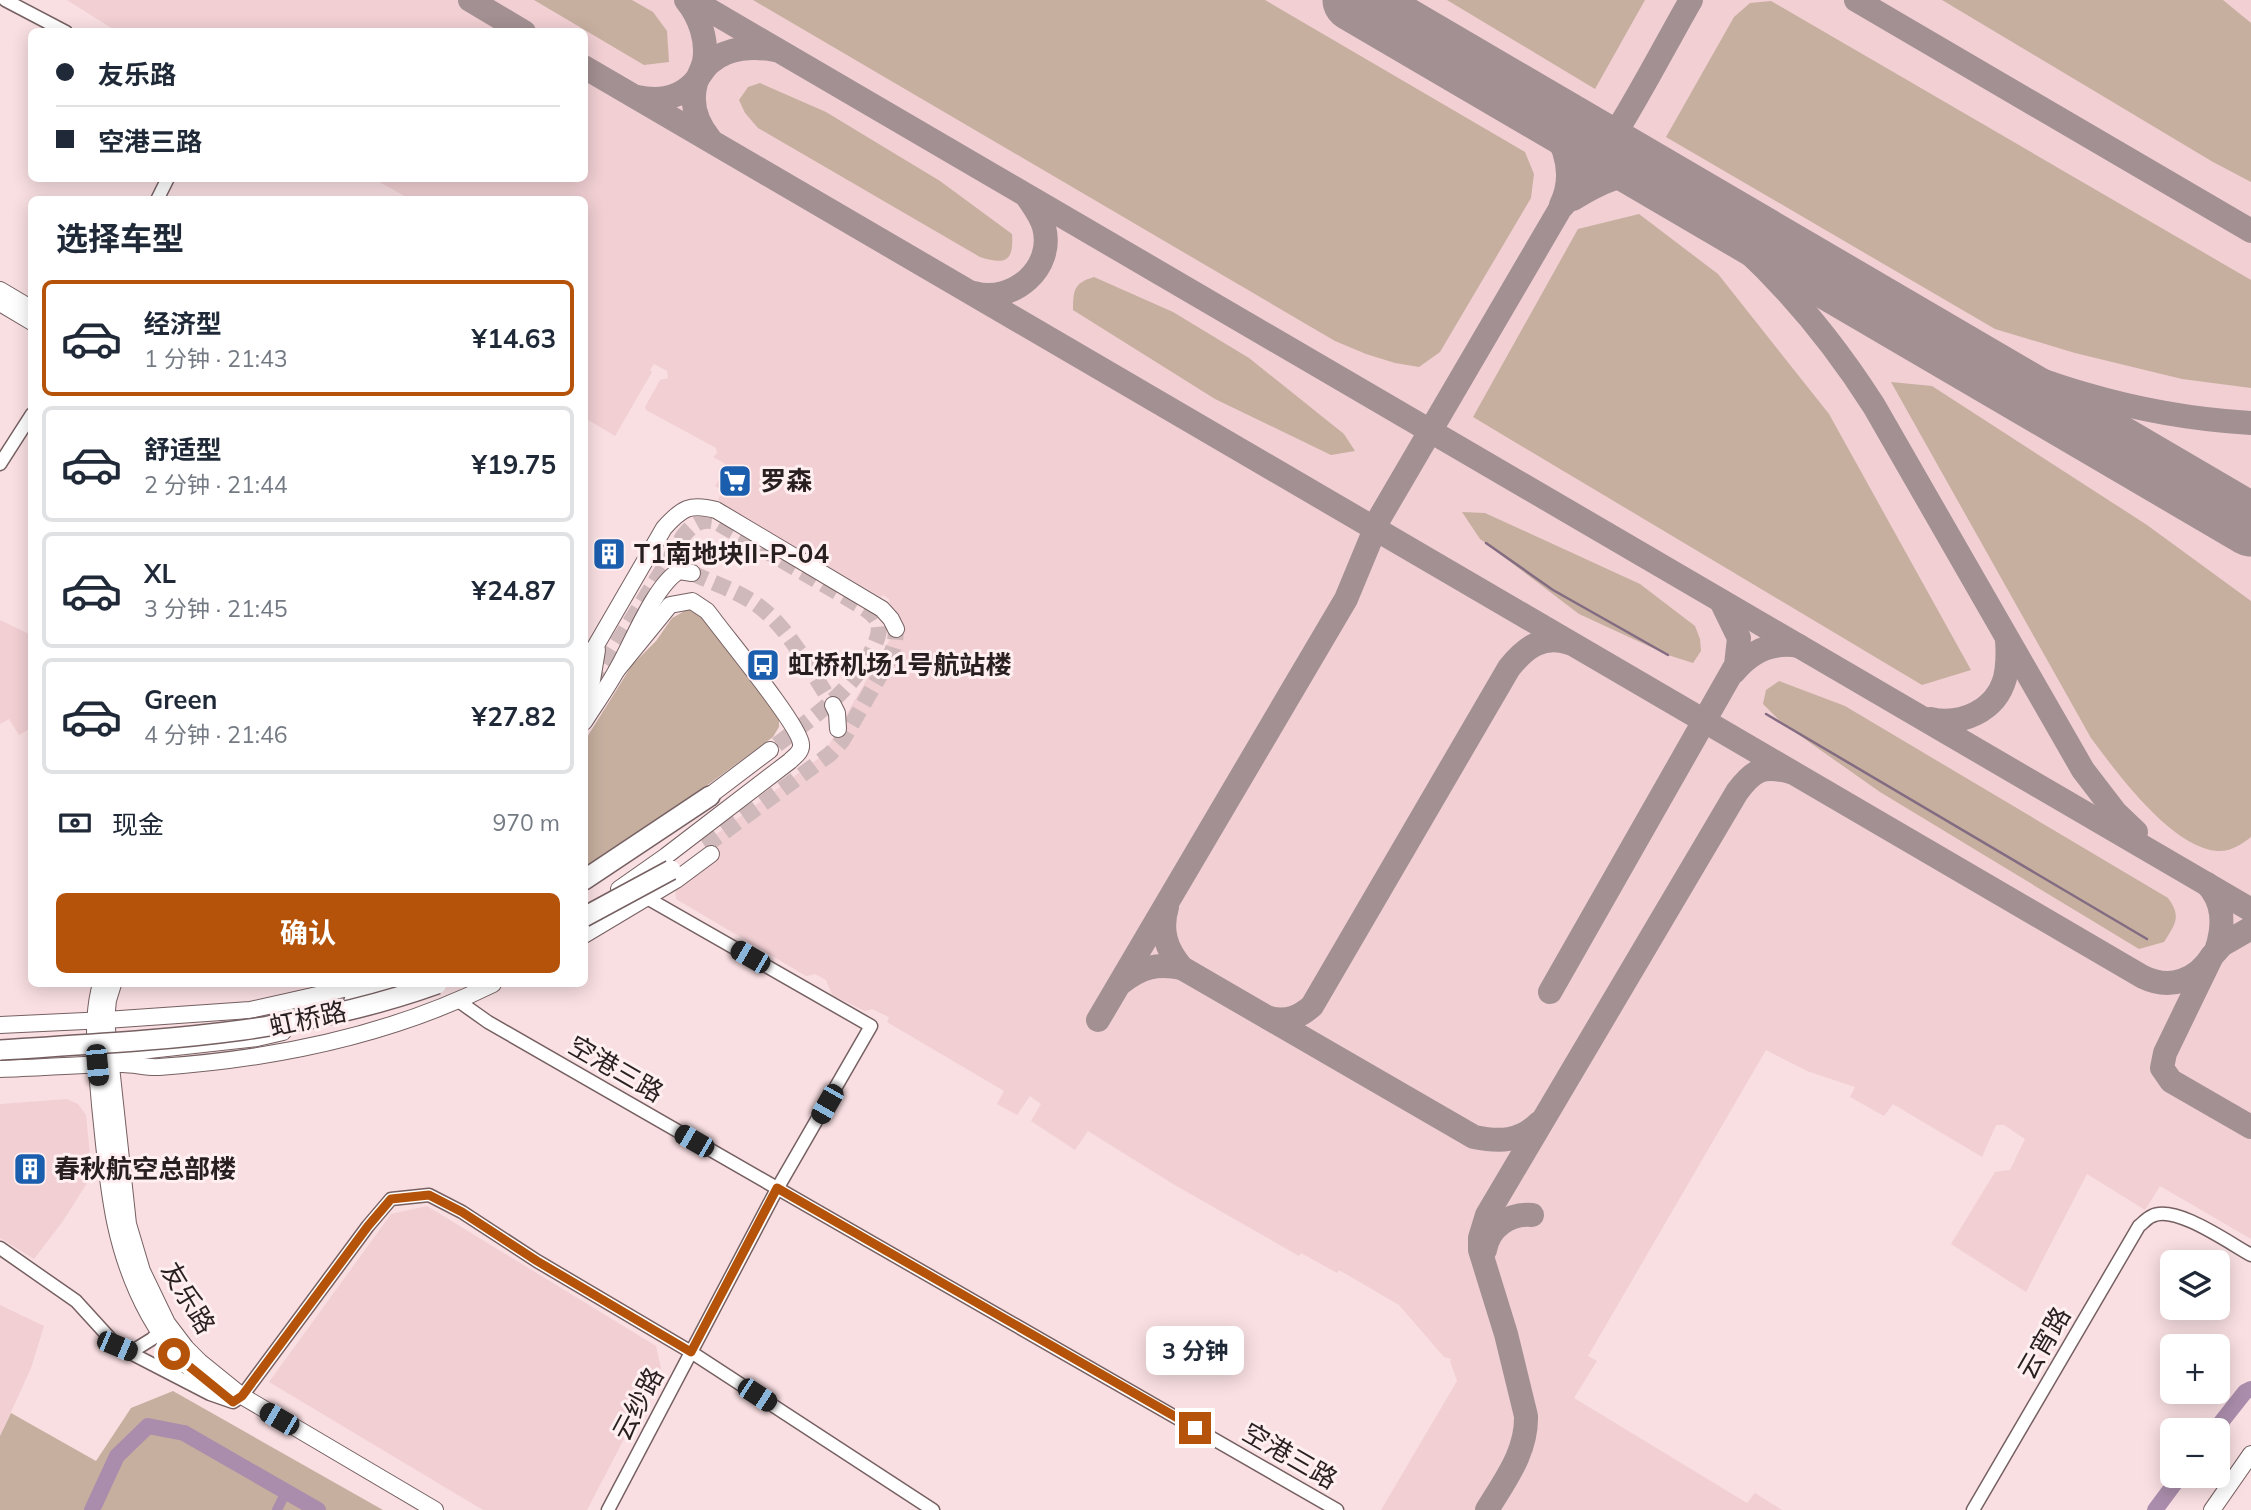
<!DOCTYPE html>
<html lang="zh">
<meta charset="utf-8">
<style>
:root{--surface:#fff;--page:#f6f6f7;--text:#1f2937;--muted:#747a83;--line:#e0e1e3;--accent:#b45309}
body{margin:0;font-family:Mulish,"Noto Sans SC",sans-serif;background:var(--page);color:var(--text);height:100vh;display:flex;flex-direction:column;font-size:26px;white-space:nowrap}
*{box-sizing:border-box;margin:0}
p{font-size:23px;color:var(--muted)}
.icon{flex:none;width:38px;height:38px;fill:none;stroke:currentColor;stroke-width:2;stroke-linecap:round;stroke-linejoin:round}
.map{position:relative;flex:1;overflow:hidden}
.side{position:absolute;left:28px;top:196px;width:560px;height:791px;display:flex;flex-direction:column;background:var(--surface);border-radius:10px;box-shadow:0 4px 18px #0003}
.side>*{flex:none}
.guide{position:absolute;left:28px;top:28px;width:560px;height:154px;border-radius:10px;box-shadow:0 4px 18px #0003;display:grid;align-content:center;height:154px;padding:0 28px;background:var(--surface)}
.tools{position:absolute;left:2160px;top:1250px;display:grid;gap:14px}
.tools a{display:grid;place-items:center;width:70px;height:70px;border-radius:10px;background:var(--surface);box-shadow:0 4px 18px #0003;font-size:35px}
.end{position:absolute;width:32px;height:32px;margin:-16px;border:9px solid #b45309;background:#fff;box-shadow:0 0 0 4px #fff}
.from{border-radius:50%}
.bubble{position:absolute;height:49px;border-radius:10px;background:var(--surface);box-shadow:0 4px 18px #0003;font-size:23px;font-weight:700;line-height:49px;text-align:center}
.car{position:absolute;width:21px;height:42px;margin:-21px -10px;border-radius:9px;box-shadow:0 0 5px 2px #0007;background:linear-gradient(#222 24%,#8ab4d8 0 40%,#222 0 76%,#8ab4d8 0 86%,#222 0)}
.guide b{display:flex;align-items:center;gap:24px;height:66px;font-size:26px}
.guide b+b{border-top:2px solid var(--line)}
.guide i{width:18px;height:18px;background:var(--text)}
ul{padding:0;list-style:none}
li{display:flex;align-items:center;gap:21px;height:116px;margin:0 14px 10px;padding:0 14px;border:4px solid var(--line);border-radius:10px}
li div{flex:1}
li b{display:block;font-size:26px}
li em{font-style:normal;font-weight:700}
li.current{border-color:var(--accent)}
li>.icon{width:63px;height:63px;stroke-width:1.5}
h2{padding:0 28px;font-size:32px;line-height:84px}
.pay{display:flex;align-items:center;gap:18px;height:77px;padding:0 28px;font-size:26px}
.pay p{margin-inline-start:auto}
.action{display:flex;gap:14px;margin-top:auto;padding:14px 28px}
.action a{flex:1;height:80px;border-radius:10px;background:var(--accent);color:#fff;font-size:28px;font-weight:700;line-height:80px;text-align:center}
.map>svg:first-child{display:block}
.built{fill:#f1cfd3}
.green{fill:#c6af9f}
.lines{fill:none;stroke-linecap:round;stroke-linejoin:round}
.stream{stroke:#836c82;stroke-width:2.5}
.canal{stroke:#aa8dac;stroke-width:10}
.river{stroke:#aa8dac;stroke-width:16}
.taxiway{stroke:#a39092;stroke-width:24}
.runway{stroke:#a39092;stroke-width:63}
.major-tunnel{stroke:#cfb9bb;stroke-width:16;stroke-dasharray:16 8;stroke-linecap:butt}
.minor-casing{stroke:#766062;stroke-width:15}
.major-casing{stroke:#766062;stroke-width:18}
.highway-casing{stroke:#766062;stroke-width:22}
.minor{stroke:#fff;stroke-width:12}
.major{stroke:#fff;stroke-width:16}
.highway{stroke:#fff;stroke-width:19}
.highway-bridge-casing{stroke:#766062;stroke-width:22;stroke-linecap:butt}
.highway-bridge{stroke:#fff;stroke-width:19}
.route{stroke:#b45309;stroke-width:9}
.labels{text-anchor:middle;stroke-width:6;stroke-linejoin:round;paint-order:stroke}
.poi-label{font-size:26px;font-weight:bold;fill:#281f20;stroke:#ffeff1;text-anchor:start}
.street-label{font-size:26px;fill:#281f20;stroke:#ffeff1}
</style>
<div class="map">
<svg width="2251" height="1510" viewBox="0 0 2251 1510">
<rect width="100%" height="100%" fill="#f9dfe2"/>
<g class="built">
<polygon points="67,0 2251,0 2251,1239 2160,1186 2145,1210 2087,1174 2026,1292 1951,1244 1995,1172 2010,1170 2025,1139 2004,1125 1996,1125 1982,1157 1893,1104 1884,1116 1850,1097 1855,1087 1807,1071 1766,1050 1588,1356 1597,1361 1574,1398 1747,1503 1755,1493 1782,1510 1381,1510 1457,1381 1450,1361 1451,1359 1444,1357 1399,1305 1339,1270 1337,1273 1301,1253 1299,1256 1173,1184 1088,1131 1075,1150 1031,1121 1041,1104 1030,1096 1017,1115 997,1104 1004,1091 887,1022 889,1017 872,1009 865,1011 832,995 826,980 815,974 806,976 676,899 675,889 712,856 703,844 823,755 896,629 889,599 883,595 881,597 719,503 720,501 718,499 723,491 715,486 726,467 724,463 713,457 717,453 716,448 646,410 645,407 660,380 668,378 667,371 654,364 650,370 652,372 615,436 585,418 584,200 410,199 374,179 584,178 584,32 116,31"/>
<polygon points="0,620 31,635 31,728 19,735 9,719 0,724"/>
<polygon points="67,1099 78,1104 86,1115 92,1175 63,1221 34,1259 0,1238 0,1104"/>
<polygon points="427,1206 656,1346 661,1368 587,1510 483,1510 269,1382 391,1214"/>
<polygon points="0,1305 44,1326 31,1368 0,1436"/>
</g>
<g class="green">
<polygon points="534,0 632,0 653,12 667,31 669,62 644,65"/>
<polygon points="753,0 1265,0 1525,152 1534,174 1531,198 1440,352 1419,367 1395,363 1366,354 1335,341"/>
<polygon points="1447,0 1645,0 1595,89"/>
<polygon points="1942,0 2223,0 2251,23 2251,182 2213,162"/>
<polygon points="1771,1 2251,280 2251,388 2182,379 2075,353 1995,329 1666,137 1734,17 1750,3"/>
<path d="M 760,83 L 826,112 L 940,181 L 1012,234 C 1014,262 1005,265 980,257 L 758,128 L 745,113 L 739,100 L 748,87 Z"/>
<polygon points="1639,214 1718,274 1829,414 1971,670 1922,685 1473,417 1578,229"/>
<path d="M 1094,277 L 1173,312 L 1249,358 L 1344,434 L 1355,451 L 1331,455 L 1215,399 L 1073,310 C 1073,290 1074,283 1094,277 Z"/>
<path d="M 1891,382 L 1932,386 L 2147,525 L 2251,601 L 2251,837 C 2241,845 2230,852 2217,851 C 2171,847 2117,773 2091,738 Z"/>
<polygon points="1462,512 1485,513 1640,584 1695,626 1700,639 1701,651 1693,663 1668,655 1579,614 1480,539"/>
<polygon points="688,609 707,617 779,717 779,727 773,737 585,875 584,742 632,665 656,641 672,618"/>
<path d="M 1779,681 L 1845,706 L 2168,898 C 2182,917 2175,924 2164,942 L 2139,949 L 1880,792 L 1782,723 L 1763,704 L 1766,690 Z"/>
<polygon points="173,1391 383,1510 0,1510 0,1436 11,1413 96,1461 131,1408"/>
</g>
<g class="lines">
<g class="stream">
<polyline points="1486,543 1553,590 1668,655"/>
<polyline points="1766,714 2147,939"/>
</g>
<polyline class="canal" points="277,1510 286,1492"/>
<g class="river">
<polyline points="2215,1430 2245,1392 2251,1389"/>
<polyline points="92,1510 117,1456 148,1426 184,1433 318,1510"/>
<polyline points="2155,1510 2181,1475"/>
</g>
<g class="taxiway">
<polyline points="470,0 524,32"/>
<path d="M 686,0 C 700,17 708,41 704,62 C 702,70 698,76 696,83 C 690,104 697,123 710,139"/>
<polyline points="692,0 2251,910"/>
<polyline points="1856,0 2251,231"/>
<path d="M 584,67 L 2143,977 C 2170,990 2196,981 2212,956"/>
<path d="M 637,97 C 660,102 682,98 697,79 C 702,73 705,66 711,62 C 728,47 754,46 775,50"/>
<path d="M 1534,105 C 1560,132 1579,168 1561,205"/>
<path d="M 1573,199 C 1596,185 1624,169 1653,177 C 1668,181 1681,195 1692,204 C 1765,260 1825,329 1874,406 L 2083,770 L 2116,813 L 2136,832"/>
<path d="M 974,293 C 1013,304 1055,268 1044,227 C 1041,216 1034,207 1028,198"/>
<path d="M 1922,332 C 2033,381 2128,416 2251,423"/>
<polyline points="2166,475 2251,536"/>
<path d="M 1734,672 C 1751,651 1772,641 1799,646"/>
<path d="M 1930,719 C 1961,726 1996,711 2005,678 C 2008,665 2008,652 2007,639"/>
<path d="M 2207,884 C 2225,903 2224,928 2216,951"/>
<path d="M 1167,907 C 1160,931 1166,949 1182,968 L 1474,1137 C 1499,1142 1520,1142 1539,1123"/>
<polyline points="2251,928 2222,945 2212,956 2165,1053 2162,1068 2171,1081 2251,1127"/>
<path d="M 1121,983 C 1141,967 1157,963 1182,968"/>
<polyline points="1550,992 1736,665 1739,638 1721,601"/>
<path d="M 1269,1018 C 1287,1022 1298,1018 1312,1006 L 1509,668 C 1525,648 1543,634 1569,643"/>
<path d="M 1098,1020 L 1346,599 L 1380,517 L 1560,209 C 1612,151 1652,68 1691,0"/>
<path d="M 1485,1250 C 1489,1227 1510,1213 1532,1215"/>
<path d="M 1487,1510 C 1505,1480 1527,1452 1526,1416 L 1506,1334 L 1480,1250 L 1480,1238 L 1487,1215 L 1737,792 C 1754,769 1763,765 1791,772"/>
</g>
<polyline class="runway" points="1354,0 2251,525"/>
<g class="major-tunnel">
<path d="M 692,573 C 713,583 737,591 756,604 C 788,626 812,673 833,705"/>
<path d="M 592,684 L 684,535 C 693,524 701,518 716,522 L 859,605 C 867,610 874,614 878,623 C 881,634 875,644 870,654 C 848,696 807,721 770,750"/>
<polyline points="705,846 830,754 842,741 890,658 895,642 896,629"/>
</g>
<defs>
<g id="minor">
<polyline points="5,0 66,32"/>
<polyline points="157,200 168,178"/>
<polyline points="0,464 32,414"/>
<polyline points="457,1000 488,1022 1337,1510"/>
<polyline points="0,1248 76,1301 117,1346 210,1394 233,1402 242,1396 368,1226 391,1199 429,1195 462,1212 537,1261 691,1352 933,1510"/>
<polyline points="131,1352 152,1339 164,1327"/>
<polyline points="608,1510 777,1189 871,1026 647,898"/>
<path d="M 1973,1510 L 2139,1226 C 2143,1223 2147,1218 2152,1216 C 2175,1204 2229,1243 2251,1255"/>
</g>
<g id="major">
<polyline points="0,290 32,309"/>
<polyline points="0,303 32,322"/>
<path d="M 584,666 L 664,528 C 682,508 690,503 716,510 L 882,609 L 891,619 L 896,629"/>
<path d="M 617,670 L 670,605 L 692,601 L 707,611 L 714,620 C 728,639 800,726 801,744 C 802,752 795,756 790,761 L 666,856 L 619,889"/>
<polyline points="833,705 837,713 838,729"/>
<polyline points="587,711 597,650"/>
<path d="M 584,722 C 596,703 609,685 619,666 C 633,641 655,585 679,571 L 692,573"/>
<polyline points="700,803 770,750"/>
<polyline points="584,935 676,880 711,854"/>
<path d="M 101,984 C 90,1022 97,1065 100,1105 C 108,1181 111,1246 149,1315 C 157,1329 165,1343 176,1355 C 190,1370 207,1383 224,1396"/>
<polyline points="113,984 108,1000 106,1020 128,1224 142,1271 167,1323 186,1348 200,1362 242,1396 435,1510"/>
<polyline points="0,1025 106,1020 250,1010 366,984"/>
<polyline points="122,1053 257,1038 283,1032"/>
<path d="M 0,1069 C 41,1068 82,1064 122,1064 C 135,1064 147,1068 159,1067 C 273,1059 391,1035 493,984"/>
<polyline points="2212,1510 2251,1454"/>
</g>
<g id="highway">
<polyline points="584,880 710,796"/>
<polyline points="354,1000 399,984"/>
</g>
</defs>
<use href="#minor" class="minor-casing"/>
<use href="#major" class="major-casing"/>
<use href="#highway" class="highway-casing"/>
<use href="#minor" class="minor"/>
<use href="#major" class="major"/>
<use href="#highway" class="highway"/>
<defs>
<g id="highway-bridge">
<polyline points="584,917 671,870"/>
<path d="M 0,1050 C 152,1040 292,1036 437,984"/>
</g>
</defs>
<use href="#highway-bridge" class="highway-bridge-casing"/>
<use href="#highway-bridge" class="highway-bridge"/>
</g>
<g class="lines">
<polyline class="route" points="174,1354 233,1402 242,1396 368,1226 391,1199 429,1195 462,1212 537,1261 691,1352 777,1188 1195,1428"/>
</g>
<defs>
<symbol id="supermarket-square" viewBox="-11 -11 22 22"><rect x="-9" y="-9" width="18" height="18" rx="4" fill="#1b5eae" stroke="#ffeff1"/><path d="M-6-5.5h2.5l.6 2H6L4.5 2H-2.5L-4.4-4H-6ZM-1.5 3.2a1.3 1.3 0 1 0 .1 0ZM3 3.2a1.3 1.3 0 1 0 .1 0Z" fill="#fff"/></symbol>
<symbol id="building-square" viewBox="-11 -11 22 22"><rect x="-9" y="-9" width="18" height="18" rx="4" fill="#1b5eae" stroke="#ffeff1"/><path d="M-4-6H4V6H1V3H-1V6H-4ZM-2.5-4.3h1.7v1.8h-1.7ZM.8-4.3h1.7v1.8H.8ZM-2.5-1h1.7V.8h-1.7ZM.8-1h1.7V.8H.8Z" fill="#fff"/></symbol>
<symbol id="bus-square" viewBox="-11 -11 22 22"><rect x="-9" y="-9" width="18" height="18" rx="4" fill="#1b5eae" stroke="#ffeff1"/><path d="M-5-6H5V4H4V6H2V4H-2V6H-4V4H-5ZM-3.5-4V0h7V-4ZM-3.5 1.2v1.5H-2V1.2ZM2 1.2v1.5H3.5V1.2Z" fill="#fff"/></symbol>
</defs>
<g fill-rule="evenodd">
<use href="#supermarket-square" x="716" y="462" width="38" height="38"/>
<use href="#building-square" x="590" y="535" width="38" height="38"/>
<use href="#bus-square" x="744" y="646" width="38" height="38"/>
<use href="#building-square" x="11" y="1150" width="38" height="38"/>
</g>
<g class="labels">
<g class="poi-label">
<text x="760" y="490">罗森</text>
<text x="634" y="563">T1南地块II-P-04</text>
<text x="788" y="674">虹桥机场1号航站楼</text>
<text x="54" y="1178">春秋航空总部楼</text>
</g>
<g class="street-label">
<text transform="translate(308 1019) rotate(-12)" y="9">虹桥路</text>
<text transform="translate(616 1069) rotate(30)" y="9">空港三路</text>
<text transform="translate(188 1298) rotate(59)" y="9">友乐路</text>
<text transform="translate(2044 1343) rotate(-60)" y="9">云宵路</text>
<text transform="translate(638 1404) rotate(-62)" y="9">云纱路</text>
<text transform="translate(1290 1456) rotate(30)" y="9">空港三路</text>
</g>
</g>
</svg>
<div class="tools">
<a><svg class="icon" aria-label="layers" viewBox="0 0 24 24"><path d="M12 4l9 5-9 5-9-5zM3 14l9 5 9-5"/></svg></a>
<a>+</a>
<a>−</a>
</div>
<i class="end from" style="left:174px;top:1354px"></i>
<i class="end" style="left:1195px;top:1428px"></i>
<div class="bubble" style="left:1146px;top:1326px;width:98px">3 分钟</div>
<i class="car" style="left:750px;top:957px;rotate:300deg"></i>
<i class="car" style="left:97px;top:1065px;rotate:175deg"></i>
<i class="car" style="left:827px;top:1104px;rotate:210deg"></i>
<i class="car" style="left:694px;top:1141px;rotate:300deg"></i>
<i class="car" style="left:117px;top:1346px;rotate:113deg"></i>
<i class="car" style="left:757px;top:1395px;rotate:123deg"></i>
<i class="car" style="left:279px;top:1419px;rotate:300deg"></i>
<div class="guide">
<b><i class="from"></i>友乐路</b>
<b><i></i>空港三路</b>
</div>
<section class="side">
<h2>选择车型</h2>
<ul>
<li class="current"><svg class="icon" aria-label="car" viewBox="0 0 24 24"><path d="M5 17H2v-5l4-1 3-4h7l3 4 3 1v5h-3M9 17h6M6 11h13"/><circle cx="7" cy="17" r="2"/><circle cx="17" cy="17" r="2"/></svg><div><b>经济型</b><p>1 分钟 · 21:43</p></div><em>¥14.63</em></li>
<li><svg class="icon" aria-label="car" viewBox="0 0 24 24"><path d="M5 17H2v-5l4-1 3-4h7l3 4 3 1v5h-3M9 17h6M6 11h13"/><circle cx="7" cy="17" r="2"/><circle cx="17" cy="17" r="2"/></svg><div><b>舒适型</b><p>2 分钟 · 21:44</p></div><em>¥19.75</em></li>
<li><svg class="icon" aria-label="car" viewBox="0 0 24 24"><path d="M5 17H2v-5l4-1 3-4h7l3 4 3 1v5h-3M9 17h6M6 11h13"/><circle cx="7" cy="17" r="2"/><circle cx="17" cy="17" r="2"/></svg><div><b>XL</b><p>3 分钟 · 21:45</p></div><em>¥24.87</em></li>
<li><svg class="icon" aria-label="car" viewBox="0 0 24 24"><path d="M5 17H2v-5l4-1 3-4h7l3 4 3 1v5h-3M9 17h6M6 11h13"/><circle cx="7" cy="17" r="2"/><circle cx="17" cy="17" r="2"/></svg><div><b>Green</b><p>4 分钟 · 21:46</p></div><em>¥27.82</em></li>
</ul>
<div class="pay"><svg class="icon" aria-label="cash" viewBox="0 0 24 24"><path d="M3 7h18v10H3z"/><circle cx="12" cy="12" r="2"/></svg>现金<p>970 m</p></div>
<div class="action"><a>确认</a></div>
</section>
</div>
